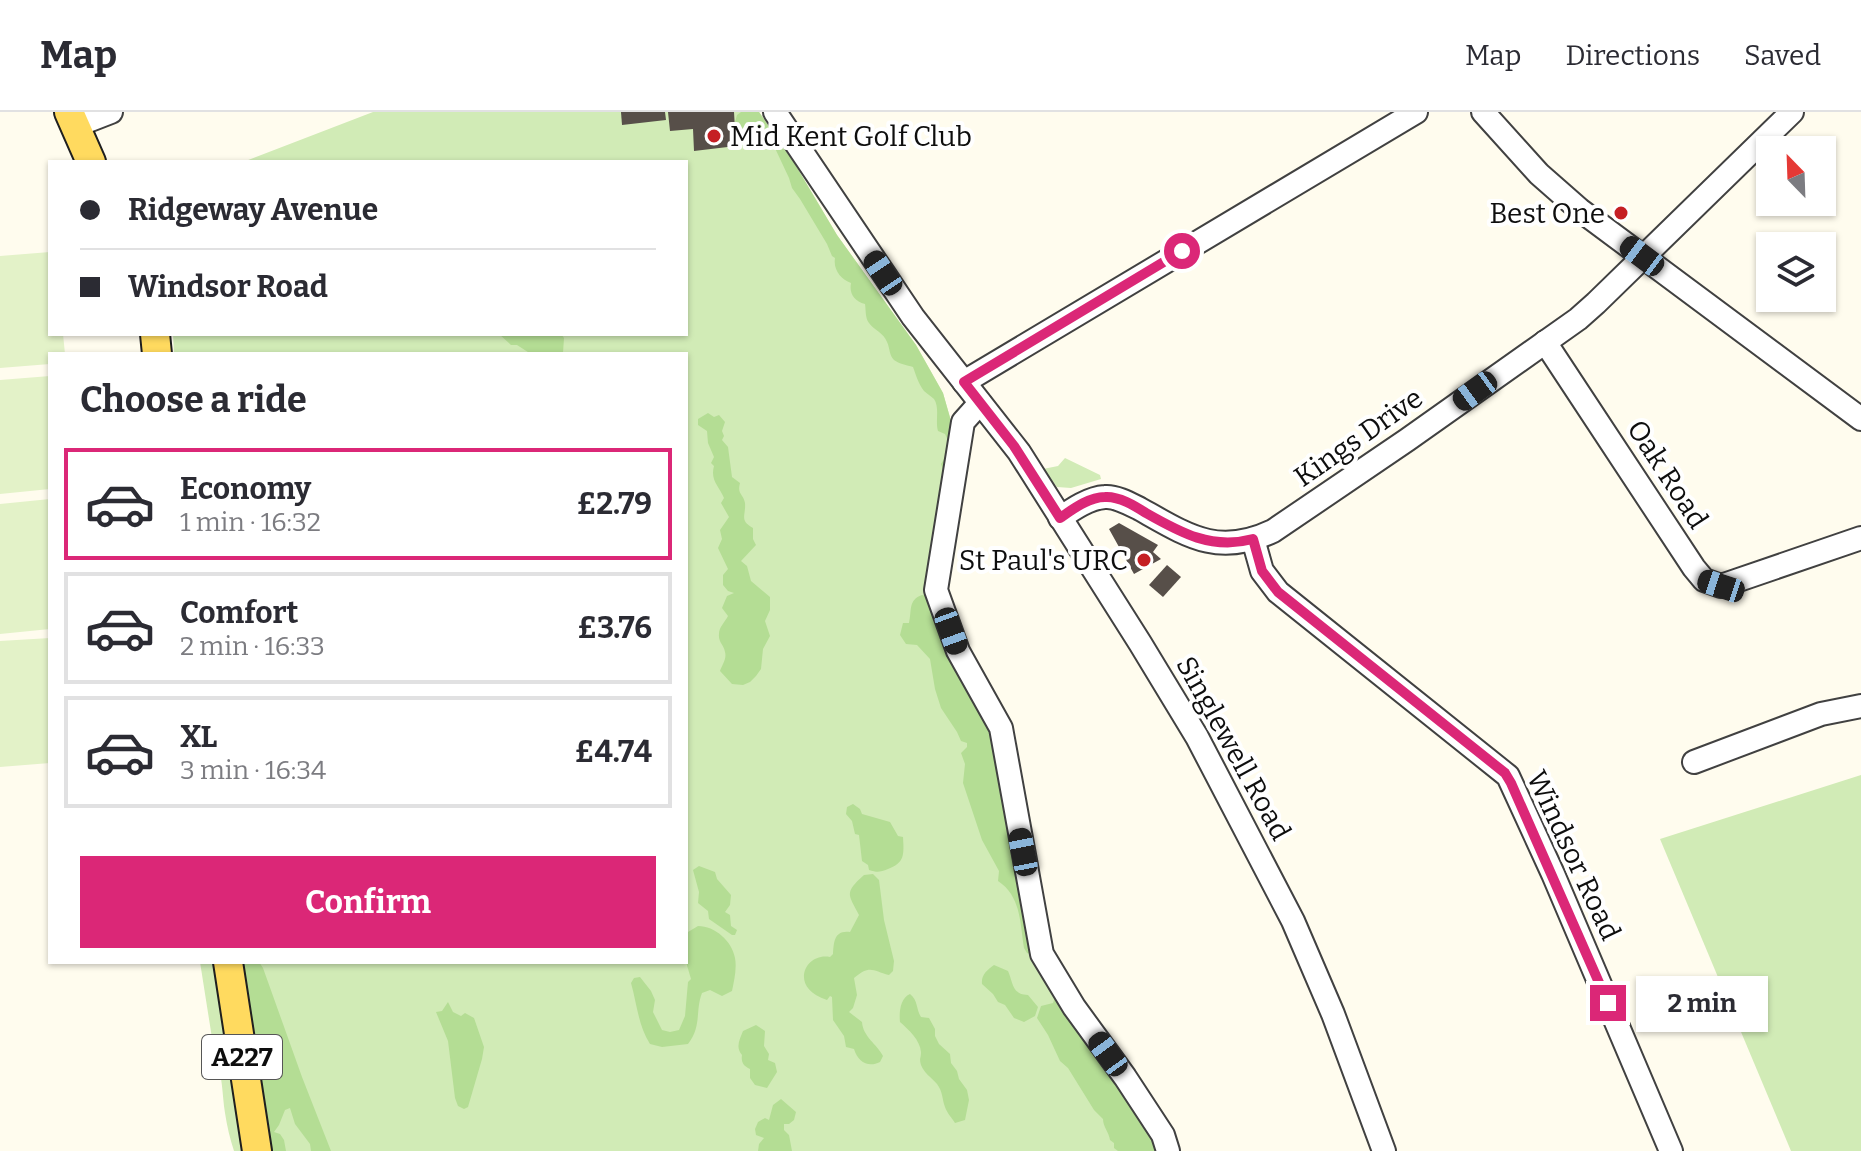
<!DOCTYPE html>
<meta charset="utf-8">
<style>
:root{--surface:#fff;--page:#f7f7f7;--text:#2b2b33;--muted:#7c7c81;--line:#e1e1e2;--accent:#db2777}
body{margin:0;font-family:Bitter,serif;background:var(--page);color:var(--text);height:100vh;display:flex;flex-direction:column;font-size:30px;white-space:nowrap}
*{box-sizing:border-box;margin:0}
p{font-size:26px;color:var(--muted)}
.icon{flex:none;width:44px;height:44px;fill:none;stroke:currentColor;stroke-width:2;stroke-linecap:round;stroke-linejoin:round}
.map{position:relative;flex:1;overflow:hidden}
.panel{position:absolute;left:48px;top:240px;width:640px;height:612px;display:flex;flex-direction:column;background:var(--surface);border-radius:0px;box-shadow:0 2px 6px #0004}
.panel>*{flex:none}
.top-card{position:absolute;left:48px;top:48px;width:640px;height:176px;border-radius:0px;box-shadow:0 2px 6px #0004;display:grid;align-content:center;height:176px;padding:0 32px;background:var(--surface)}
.needle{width:52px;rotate:337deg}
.controls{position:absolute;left:1756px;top:24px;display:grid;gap:16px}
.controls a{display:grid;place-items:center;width:80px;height:80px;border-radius:0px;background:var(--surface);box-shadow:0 2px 6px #0004;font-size:40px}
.end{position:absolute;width:36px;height:36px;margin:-18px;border:10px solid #db2777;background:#fff;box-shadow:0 0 0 4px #fff}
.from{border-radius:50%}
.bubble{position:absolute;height:56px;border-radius:0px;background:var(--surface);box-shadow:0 2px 6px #0004;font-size:26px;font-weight:700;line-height:56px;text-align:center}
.car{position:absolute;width:24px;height:48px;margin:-24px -12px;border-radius:10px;box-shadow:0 0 6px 2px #0007;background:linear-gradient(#222 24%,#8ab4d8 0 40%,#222 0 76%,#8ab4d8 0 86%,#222 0)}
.top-card b{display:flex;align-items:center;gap:28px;height:76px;font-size:30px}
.top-card b+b{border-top:2px solid var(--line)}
.top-card i{width:20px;height:20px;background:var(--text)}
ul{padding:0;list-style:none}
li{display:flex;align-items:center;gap:24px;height:112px;margin:0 16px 12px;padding:0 16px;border:4px solid var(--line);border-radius:0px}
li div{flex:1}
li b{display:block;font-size:30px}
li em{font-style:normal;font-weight:700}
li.current{border-color:var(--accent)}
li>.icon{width:72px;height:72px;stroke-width:1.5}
h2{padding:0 32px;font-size:36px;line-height:96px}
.button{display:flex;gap:16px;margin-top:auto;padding:16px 32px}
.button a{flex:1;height:92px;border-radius:0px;background:var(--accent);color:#fff;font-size:32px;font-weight:700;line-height:92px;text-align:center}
header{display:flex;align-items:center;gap:48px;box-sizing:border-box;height:112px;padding:0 40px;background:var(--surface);border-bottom:2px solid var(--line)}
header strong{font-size:38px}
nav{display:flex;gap:44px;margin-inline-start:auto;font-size:28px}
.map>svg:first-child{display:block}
.green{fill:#d1ebb6}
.forest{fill:#b4dd94}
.pitch{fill:#e3f2c8}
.building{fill:#574f49}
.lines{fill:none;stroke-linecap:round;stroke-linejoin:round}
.minor-casing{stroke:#414141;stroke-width:26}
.major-casing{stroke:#1f1f1f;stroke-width:32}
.minor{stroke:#fff;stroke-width:22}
.major{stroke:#ffda5f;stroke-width:28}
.route{stroke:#db2777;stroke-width:10}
.poi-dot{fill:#c51f24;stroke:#fff;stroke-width:3}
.labels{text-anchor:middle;stroke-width:8;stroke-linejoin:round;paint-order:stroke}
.shield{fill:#fff;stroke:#565656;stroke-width:2}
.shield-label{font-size:26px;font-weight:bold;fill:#0e0e0e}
.poi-label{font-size:28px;fill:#0e0e0e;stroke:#fff;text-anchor:end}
.street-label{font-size:28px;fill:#0e0e0e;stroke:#fff}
</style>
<header>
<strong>Map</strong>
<nav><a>Map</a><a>Directions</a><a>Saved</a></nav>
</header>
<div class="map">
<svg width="1861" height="1039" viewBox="0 0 1861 1039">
<rect width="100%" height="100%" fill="#fffcee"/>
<g class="green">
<polygon points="373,0 759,0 793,49 837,123 916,233 943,281 953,316 932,445 1028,797 1164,1039 272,1039 243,850 686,850 686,242 174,242 173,222 686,222 686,50 243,50"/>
<polygon points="1065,346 1100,363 1101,367 1071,376 1057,375 1043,357 1058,354"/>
<polygon points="1861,663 1861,1039 1791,1039 1660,727"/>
<path d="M 200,850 L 216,850 L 245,1039 L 234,1039 C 230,1027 227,1014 225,1001 C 222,982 223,963 215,945 Z"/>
</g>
<g class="forest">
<path d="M 741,0 L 759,0 L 793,49 L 837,123 L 916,233 L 943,281 L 953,316 L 944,361 L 941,352 C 947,343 951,332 945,322 L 938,319 C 935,309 940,296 934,287 C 931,284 927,282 924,279 C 918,271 916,263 913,255 C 907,253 899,252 894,248 C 889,243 890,236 887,230 C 884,221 874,218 869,211 C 865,206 866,198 865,192 C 854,189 849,181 851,171 C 841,167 833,158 835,146 L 832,144 L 827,132 L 800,87 L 792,76 L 789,66 L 766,17 C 754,13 749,19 738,16 L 735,10 L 737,3 Z"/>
<polygon points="499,222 561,222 564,226 563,241 531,242 517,233 511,233"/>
<path d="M 708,301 L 714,305 L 719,303 L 725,310 L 722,319 L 724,324 L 722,328 L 728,335 L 732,365 L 740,371 C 737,383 743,381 745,391 C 746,404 739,408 753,416 L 753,427 L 756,433 L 741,449 L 747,454 L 751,469 L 770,485 L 770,498 L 765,509 L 770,524 L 763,537 L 761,557 L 756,564 L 750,570 L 743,573 L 732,572 L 720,559 C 722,553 727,547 725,540 C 724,533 718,530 719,522 C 719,515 725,510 728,504 L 722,496 L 727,484 L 734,481 L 728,479 L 723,473 L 723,463 L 728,457 L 718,436 L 722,427 L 720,418 L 729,405 L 721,391 L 724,386 C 719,374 710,368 714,354 L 711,351 L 714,345 L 708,331 L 707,319 L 698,313 L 698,307 Z"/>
<path d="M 922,483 L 934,485 L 992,620 L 1036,844 L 1027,841 L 1024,836 C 1020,811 1021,784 998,769 L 999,759 L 982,728 L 963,671 L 965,652 L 961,641 L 967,635 L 967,631 L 961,629 L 957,620 L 941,596 L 935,577 L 930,547 L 917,533 L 906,532 L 900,523 L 903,511 L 909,511 C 912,498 908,488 922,483 Z"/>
<path d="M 853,692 L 860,697 L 862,702 L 890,710 L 898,724 L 903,725 C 904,742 905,751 888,757 C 880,760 878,761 869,758 L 868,753 L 862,749 L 859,723 L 855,722 L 852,709 L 846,702 L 847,695 Z"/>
<polygon points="699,754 715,760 717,767 731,783 730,793 725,800 730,803 731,814 737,818 735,823 732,823 709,807 708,799 698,791 699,780 693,758"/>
<path d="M 873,762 L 879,768 L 884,808 L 894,849 L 893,859 L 889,863 C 873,859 870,852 854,866 L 857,883 L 853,896 L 849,900 L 862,910 C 863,925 877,932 883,944 L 880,950 C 868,956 858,950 854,937 L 846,935 L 844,924 L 833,908 L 832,885 L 830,884 L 827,888 C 788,876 805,840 830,845 L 833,842 C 834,830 834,818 850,820 L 859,803 C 848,782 844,781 864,763 Z"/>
<path d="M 698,814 C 715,814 732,829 735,846 C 737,857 734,869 732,879 L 722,884 L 710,878 L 702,881 C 695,899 702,914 688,932 L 662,935 L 650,932 C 638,913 637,892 631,871 L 634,866 L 640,865 L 651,879 L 655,888 L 653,900 L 662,918 L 670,920 L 679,918 L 685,904 L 688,870 L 691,867 L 686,850 L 686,823 L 688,820 Z"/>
<polygon points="243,850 259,850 263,856 302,965 331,1039 311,1039 310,1032 295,1012 290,996 285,998 279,1013 274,1020 280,1022 284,1028 286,1039 272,1039"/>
<path d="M 994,853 L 1008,859 C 1013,870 1012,883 1028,883 L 1038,895 L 1035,904 L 1024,910 L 1014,906 L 1005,893 L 998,890 L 993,882 L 982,872 C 981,863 987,858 994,853 Z"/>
<path d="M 910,882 C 918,888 916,897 921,905 L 929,906 L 935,917 L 935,924 L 939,932 L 950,942 L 951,951 L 957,959 L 959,967 L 967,978 L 969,988 L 965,1008 L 955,1011 C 952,1006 947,1001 945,995 C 942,987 943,980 937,972 C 931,965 924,961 921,953 C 919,946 921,947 921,940 C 920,928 909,918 900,910 C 899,901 900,886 910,882 Z"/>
<path d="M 1056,882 L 1164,1039 L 1118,1039 L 1114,1036 L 1114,1031 L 1110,1028 C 1109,1020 1103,1015 1103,1007 L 1094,998 L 1068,956 L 1060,949 L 1048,923 L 1037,906 L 1041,894 L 1053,891 Z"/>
<polygon points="448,890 453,900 461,904 465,901 474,906 484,935 482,947 468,995 464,997 458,994 455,986 448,929 436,900 442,899"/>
<path d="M 756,913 L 765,919 L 764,934 L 769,942 L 768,948 L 775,951 L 777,960 L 767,976 L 755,973 L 750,966 L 750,957 C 743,954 741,950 742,943 C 735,935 740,927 743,919 Z"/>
<polygon points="781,987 796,1000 794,1008 789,1012 784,1012 784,1018 789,1023 792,1039 758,1039 759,1032 764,1026 756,1023 755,1017 758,1010 765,1006 769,1008 773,993"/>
</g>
<g class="pitch">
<polygon points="50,140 50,222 63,222 65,242 50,242 50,252 0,256 0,144"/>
<polygon points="50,264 50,377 0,382 0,268"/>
<polygon points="50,387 50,517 0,522 0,392"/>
<polygon points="50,526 50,651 0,655 0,529"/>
</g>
<g class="building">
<polygon points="621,0 665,0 666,8 622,13"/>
<polygon points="668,0 734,0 736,34 694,39 693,17 670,19"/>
<polygon points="1119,411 1158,433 1153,440 1161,447 1134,462 1109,417"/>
<polygon points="1167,453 1181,465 1163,485 1149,473"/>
</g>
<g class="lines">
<defs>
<g id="minor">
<polyline points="775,0 913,205 1019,340 1140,531 1197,625 1293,809 1333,902 1384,1039"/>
<polyline points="1483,0 1539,62 1580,98 1861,307"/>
<polyline points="75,14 111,0"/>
<polyline points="1545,230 1694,456 1704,468 1721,474 1861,426"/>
<polyline points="964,270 1416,0"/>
<polyline points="980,291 963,310 936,478 958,539 1001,616 1042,842 1074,895 1125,965 1163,1023 1168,1039"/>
<path d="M 1060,406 C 1073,397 1089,386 1105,385 C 1116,384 1130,392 1140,397 C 1188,424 1218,445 1273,419 L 1407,328 L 1578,207 L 1596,191 L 1792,0"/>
<polyline points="1253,427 1262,459 1278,480 1508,664 1553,762 1671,1039"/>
<polyline points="1694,650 1821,602 1861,594"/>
</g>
<g id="major">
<polyline points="69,0 91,50"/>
<polyline points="155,222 157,242"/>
<polyline points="228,850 257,1039"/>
</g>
</defs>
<use href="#minor" class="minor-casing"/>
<use href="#major" class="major-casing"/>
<use href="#minor" class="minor"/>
<use href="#major" class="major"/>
</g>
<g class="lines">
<path class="route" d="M 1182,139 L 964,270 L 1014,334 L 1060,406 C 1073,397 1089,385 1105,385 C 1119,384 1135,394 1146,401 C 1181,421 1212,438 1253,427 L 1262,459 L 1278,480 L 1505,661 L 1511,671 L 1608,891"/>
</g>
<g class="poi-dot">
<circle cx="714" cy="24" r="8"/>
<circle cx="1621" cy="101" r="8"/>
<circle cx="1144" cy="448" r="8"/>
</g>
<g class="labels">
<rect class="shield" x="202" y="923" width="80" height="44" rx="6"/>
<g class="shield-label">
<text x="242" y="954">A227</text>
</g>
<g class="poi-label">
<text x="730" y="34" text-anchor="start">Mid Kent Golf Club</text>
<text x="1605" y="111">Best One</text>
<text x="1128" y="458">St Paul's URC</text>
</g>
<g class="street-label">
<text transform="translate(1358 325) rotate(-35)" y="10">Kings Drive</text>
<text transform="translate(1668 362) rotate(57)" y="10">Oak Road</text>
<text transform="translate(1234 636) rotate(61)" y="10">Singlewell Road</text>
<text transform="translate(1574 743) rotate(65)" y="10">Windsor Road</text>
</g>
</g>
</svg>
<div class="controls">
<a><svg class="needle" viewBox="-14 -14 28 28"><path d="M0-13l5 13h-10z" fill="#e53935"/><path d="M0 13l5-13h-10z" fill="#7c7c81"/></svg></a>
<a><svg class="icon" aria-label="layers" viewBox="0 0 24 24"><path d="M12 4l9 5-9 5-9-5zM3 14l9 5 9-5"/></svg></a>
</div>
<i class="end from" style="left:1182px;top:139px"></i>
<i class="end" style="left:1608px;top:891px"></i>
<div class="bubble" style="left:1636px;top:864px;width:132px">2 min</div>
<i class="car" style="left:1642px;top:144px;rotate:307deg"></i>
<i class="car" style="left:883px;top:161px;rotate:326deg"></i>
<i class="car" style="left:1475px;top:279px;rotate:234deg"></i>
<i class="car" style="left:1721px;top:474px;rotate:288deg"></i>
<i class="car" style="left:951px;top:519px;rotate:160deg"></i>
<i class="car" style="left:1023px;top:740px;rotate:349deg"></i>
<i class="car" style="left:1108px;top:942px;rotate:324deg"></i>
<div class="top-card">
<b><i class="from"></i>Ridgeway Avenue</b>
<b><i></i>Windsor Road</b>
</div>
<section class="panel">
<h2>Choose a ride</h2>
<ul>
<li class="current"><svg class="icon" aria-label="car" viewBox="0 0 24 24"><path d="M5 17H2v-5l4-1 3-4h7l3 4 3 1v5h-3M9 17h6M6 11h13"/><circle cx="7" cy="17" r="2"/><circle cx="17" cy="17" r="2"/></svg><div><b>Economy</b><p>1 min · 16:32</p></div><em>£2.79</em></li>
<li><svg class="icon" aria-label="car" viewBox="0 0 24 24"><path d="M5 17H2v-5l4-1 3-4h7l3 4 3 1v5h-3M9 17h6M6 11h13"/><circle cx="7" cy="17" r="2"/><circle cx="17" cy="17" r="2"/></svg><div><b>Comfort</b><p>2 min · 16:33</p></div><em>£3.76</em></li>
<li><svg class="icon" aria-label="car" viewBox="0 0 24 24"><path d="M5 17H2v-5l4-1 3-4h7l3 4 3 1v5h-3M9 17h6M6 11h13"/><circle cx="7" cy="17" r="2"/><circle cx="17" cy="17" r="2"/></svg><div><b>XL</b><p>3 min · 16:34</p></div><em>£4.74</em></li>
</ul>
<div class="button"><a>Confirm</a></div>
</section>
</div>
